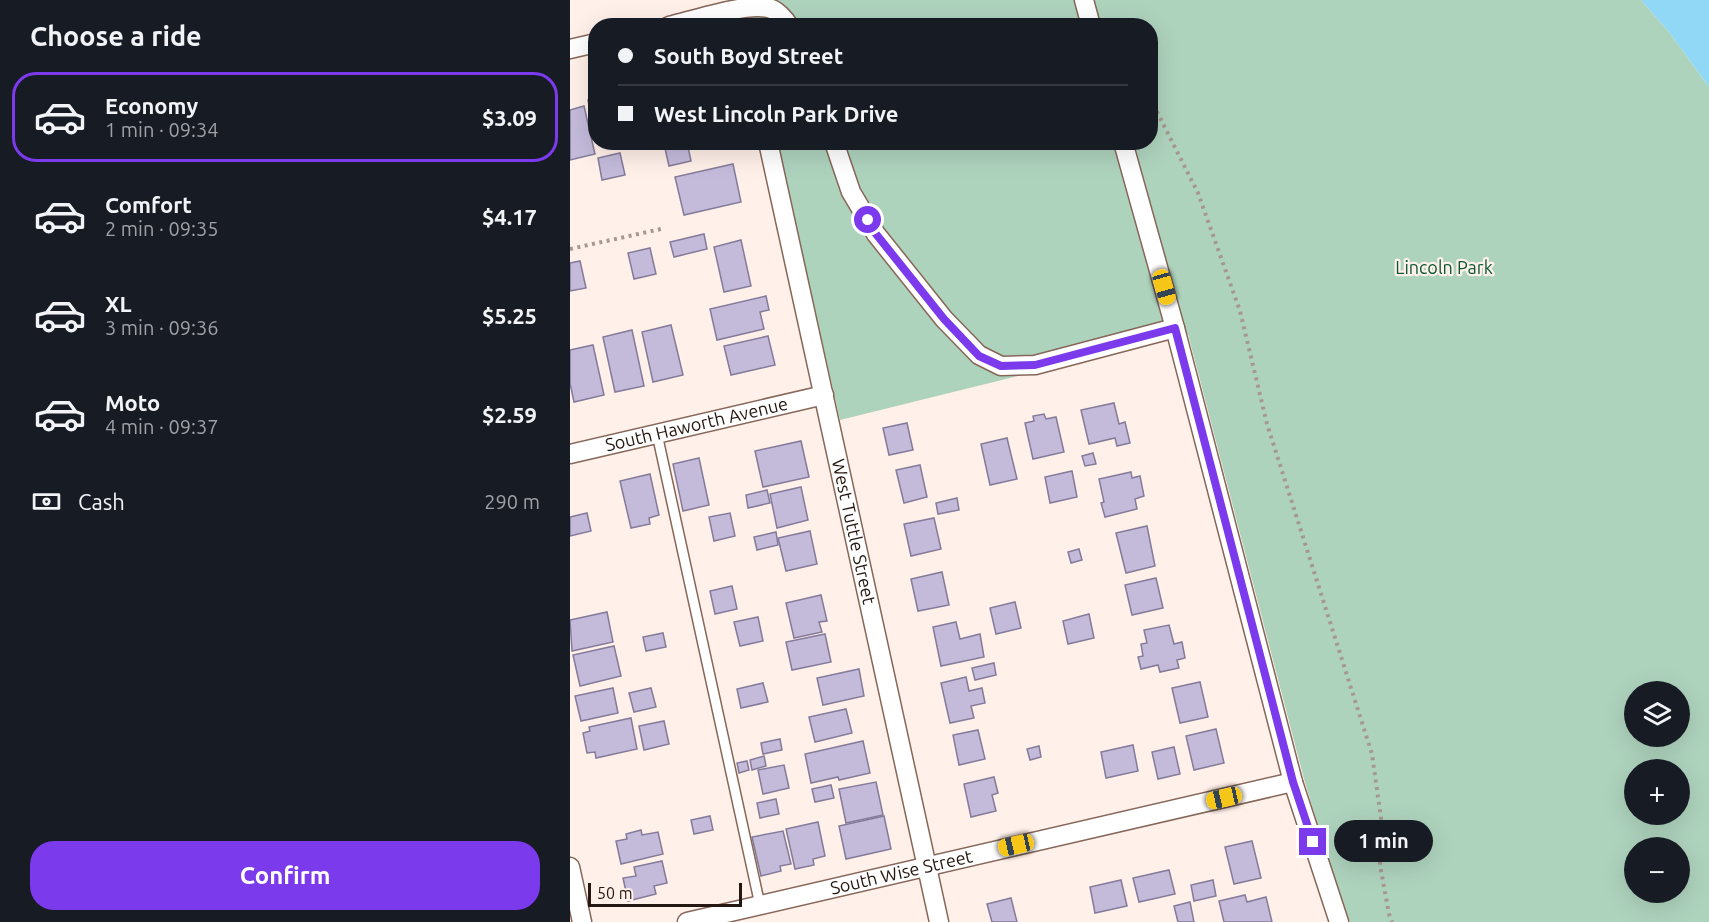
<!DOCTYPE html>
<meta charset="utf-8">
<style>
:root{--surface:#171b24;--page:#242831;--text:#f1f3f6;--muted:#9ea1a6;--line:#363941;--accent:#7c3aed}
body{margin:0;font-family:Ubuntu,sans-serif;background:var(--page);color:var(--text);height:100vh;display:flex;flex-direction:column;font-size:22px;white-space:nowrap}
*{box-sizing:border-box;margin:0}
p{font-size:20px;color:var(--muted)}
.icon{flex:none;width:33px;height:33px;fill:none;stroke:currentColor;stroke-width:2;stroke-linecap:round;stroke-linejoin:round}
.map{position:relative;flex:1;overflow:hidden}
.panel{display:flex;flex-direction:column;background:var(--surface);width:570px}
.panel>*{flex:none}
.guide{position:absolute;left:18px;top:18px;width:570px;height:132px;border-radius:24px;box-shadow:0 6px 24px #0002;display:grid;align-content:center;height:132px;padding:0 30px;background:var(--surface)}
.fabs{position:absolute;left:1054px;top:681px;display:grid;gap:12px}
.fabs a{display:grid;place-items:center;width:66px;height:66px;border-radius:50%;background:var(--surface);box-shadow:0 6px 24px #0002;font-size:30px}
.scale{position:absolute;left:18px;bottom:15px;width:154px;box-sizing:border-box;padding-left:6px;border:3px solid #251812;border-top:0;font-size:16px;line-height:21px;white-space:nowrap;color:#251812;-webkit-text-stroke:4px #fff0e9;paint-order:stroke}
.end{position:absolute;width:27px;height:27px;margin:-14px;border:8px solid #7c3aed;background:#fff;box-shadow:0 0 0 3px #fff}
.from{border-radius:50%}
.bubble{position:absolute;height:42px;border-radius:21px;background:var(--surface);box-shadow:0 6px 24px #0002;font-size:20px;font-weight:700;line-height:42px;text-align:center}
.car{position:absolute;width:18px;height:36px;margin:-18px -9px;border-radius:8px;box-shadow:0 0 4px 2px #0007;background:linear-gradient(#f5c518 24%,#345 0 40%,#f5c518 0 76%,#345 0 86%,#f5c518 0)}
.guide b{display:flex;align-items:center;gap:21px;height:57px;font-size:22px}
.guide b+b{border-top:2px solid var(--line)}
.guide i{width:15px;height:15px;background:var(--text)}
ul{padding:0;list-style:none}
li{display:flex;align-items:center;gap:18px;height:90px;margin:0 12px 9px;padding:0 18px;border:3px solid transparent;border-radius:24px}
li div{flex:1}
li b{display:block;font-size:22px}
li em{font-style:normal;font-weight:700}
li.selected{border-color:var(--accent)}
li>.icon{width:54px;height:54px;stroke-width:1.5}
h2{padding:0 30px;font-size:27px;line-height:72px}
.pay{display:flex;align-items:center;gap:15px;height:66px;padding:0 30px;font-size:22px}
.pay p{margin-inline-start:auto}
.action{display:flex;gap:12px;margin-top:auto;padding:12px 30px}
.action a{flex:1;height:69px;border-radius:24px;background:var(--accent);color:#fff;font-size:24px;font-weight:700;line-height:69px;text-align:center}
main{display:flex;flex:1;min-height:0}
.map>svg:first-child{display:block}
.green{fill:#aed3bd;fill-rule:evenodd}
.water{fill:#90d8f6}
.building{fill:#c4bbdb;stroke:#847b9a;stroke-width:1.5}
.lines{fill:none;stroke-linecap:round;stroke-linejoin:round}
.lane-casing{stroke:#866658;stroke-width:12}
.street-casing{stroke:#866658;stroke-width:21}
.path{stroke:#a69891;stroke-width:4;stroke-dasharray:3 4.5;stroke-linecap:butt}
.lane{stroke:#fff;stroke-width:9}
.street{stroke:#fff;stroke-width:18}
.route{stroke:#7c3aed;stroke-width:8}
.labels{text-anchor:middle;stroke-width:4.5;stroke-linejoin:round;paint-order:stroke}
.park-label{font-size:18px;fill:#085836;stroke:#fff0e9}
.street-label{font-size:18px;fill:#251812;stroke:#fff0e9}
</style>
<main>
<section class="panel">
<h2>Choose a ride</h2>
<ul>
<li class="selected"><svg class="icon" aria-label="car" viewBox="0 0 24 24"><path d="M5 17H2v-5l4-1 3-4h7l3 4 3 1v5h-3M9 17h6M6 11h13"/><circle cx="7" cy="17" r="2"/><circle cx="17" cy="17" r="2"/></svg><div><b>Economy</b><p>1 min · 09:34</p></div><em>$3.09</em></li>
<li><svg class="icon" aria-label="car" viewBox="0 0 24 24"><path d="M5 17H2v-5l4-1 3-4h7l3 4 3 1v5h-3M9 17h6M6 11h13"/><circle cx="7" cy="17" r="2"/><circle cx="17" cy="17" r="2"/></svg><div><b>Comfort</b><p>2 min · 09:35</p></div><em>$4.17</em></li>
<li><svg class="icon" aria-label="car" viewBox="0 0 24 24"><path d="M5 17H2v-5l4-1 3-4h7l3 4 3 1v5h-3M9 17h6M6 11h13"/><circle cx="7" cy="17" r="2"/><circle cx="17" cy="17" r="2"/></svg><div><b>XL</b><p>3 min · 09:36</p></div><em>$5.25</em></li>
<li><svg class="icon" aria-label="car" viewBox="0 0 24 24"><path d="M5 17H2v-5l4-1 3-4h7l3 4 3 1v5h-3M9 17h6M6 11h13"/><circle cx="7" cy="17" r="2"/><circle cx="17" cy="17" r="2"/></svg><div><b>Moto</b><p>4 min · 09:37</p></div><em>$2.59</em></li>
</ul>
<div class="pay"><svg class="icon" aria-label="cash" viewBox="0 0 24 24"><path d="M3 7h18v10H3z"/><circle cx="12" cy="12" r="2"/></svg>Cash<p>290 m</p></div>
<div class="action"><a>Confirm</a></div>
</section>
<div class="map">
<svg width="1139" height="922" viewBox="0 0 1139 922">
<rect width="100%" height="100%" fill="#fff0e9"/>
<path class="green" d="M 178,0 L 1071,0 L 1099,32 L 1139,87 L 1139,922 L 780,922 L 763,876 L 734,779 L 618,334 L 270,420 L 207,143 L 580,142 L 580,26 L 181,25 ZM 1065,692 L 1110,692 L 1110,736 L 1065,736 ZM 1065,770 L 1110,770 L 1110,814 L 1065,814 ZM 1065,848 L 1110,848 L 1110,892 L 1065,892 Z"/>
<polygon class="water" points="1071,0 1139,0 1139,87 1099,32"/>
<g class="building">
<polygon points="26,99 26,115 21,116 18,100"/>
<polygon points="14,106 25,154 0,160 0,110"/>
<polygon points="100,142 117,142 121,161 99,166 94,144"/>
<polygon points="50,153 55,175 32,180 28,158"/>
<polygon points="163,164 171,202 114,215 105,177"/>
<polygon points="134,234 137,249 104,257 100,242"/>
<polygon points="171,240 181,286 154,292 144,247"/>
<polygon points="80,248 86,274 64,279 58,253"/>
<polygon points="10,261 16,288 0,291 0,263"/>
<polygon points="196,296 199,310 190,312 194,329 147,340 140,309"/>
<polygon points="101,325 113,375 83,382 72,332"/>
<polygon points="62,330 74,386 45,392 33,337"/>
<polygon points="198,336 205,365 161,375 154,346"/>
<polygon points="23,345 34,395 4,402 0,383 0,350"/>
<polygon points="544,403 549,424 555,422 560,443 547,446 545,438 519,444 511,410"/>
<polygon points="474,414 476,419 486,417 494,452 463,459 455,423 464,421 463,416"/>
<polygon points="337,423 343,450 319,455 313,428"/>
<polygon points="437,438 447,479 420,485 411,444"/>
<polygon points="231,441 239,477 193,487 185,451"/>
<polygon points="523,453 526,464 515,466 512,456"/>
<polygon points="129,458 139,505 113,511 103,464"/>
<polygon points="350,465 357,497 334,503 326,470"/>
<polygon points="502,471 507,497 480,503 475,477"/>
<polygon points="561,472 562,478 570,476 574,496 565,499 567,509 535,517 531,503 534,502 529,479"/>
<polygon points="80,474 89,515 79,518 80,524 61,528 50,481"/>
<polygon points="231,487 238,520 207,528 200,494"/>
<polygon points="197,490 200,503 178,508 176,495"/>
<polygon points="387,498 389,510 368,514 366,503"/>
<polygon points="17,513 21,531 0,536 0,517"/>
<polygon points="160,513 165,536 144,541 139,517"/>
<polygon points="364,518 371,549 341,556 334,524"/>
<polygon points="577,526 585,566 556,573 546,533"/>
<polygon points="240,531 247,564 216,571 208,538"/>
<polygon points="206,532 208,545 187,550 184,537"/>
<polygon points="509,549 512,560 501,563 498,552"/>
<polygon points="372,572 379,605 348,611 341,579"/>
<polygon points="586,578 593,608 562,615 555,585"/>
<polygon points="162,586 167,609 145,614 140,591"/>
<polygon points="251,595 257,621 249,622 252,632 224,638 216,603"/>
<polygon points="445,602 451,628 426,634 420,608"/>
<polygon points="37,612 43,642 2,651 0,620"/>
<polygon points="519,614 524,638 498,644 493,621"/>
<polygon points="188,617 193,641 170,646 164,622"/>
<polygon points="386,622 390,639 410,634 414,657 371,666 363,627"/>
<polygon points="599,625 604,644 612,642 615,658 607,660 609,668 590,672 588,665 571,669 568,657 573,656 571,644 577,643 574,630"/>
<polygon points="93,633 96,647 76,651 73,637"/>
<polygon points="255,634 261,662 222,670 216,642"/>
<polygon points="44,646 51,676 10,686 3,655"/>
<polygon points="424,663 426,675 405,680 402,668"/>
<polygon points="289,669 294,696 253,705 247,678"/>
<polygon points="396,677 399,691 412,688 415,703 401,706 404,718 380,723 371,683"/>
<polygon points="630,682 638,717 610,723 602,688"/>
<polygon points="193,683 198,702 171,708 167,689"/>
<polygon points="43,688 48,713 11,721 5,696"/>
<polygon points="81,688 86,707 64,712 59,693"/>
<polygon points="276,709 282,733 245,742 239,717"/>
<polygon points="61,718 67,749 26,758 25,752 17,753 13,733 20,731 19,727"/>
<polygon points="94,721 99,744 74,750 69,726"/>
<polygon points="646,729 654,763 624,770 616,736"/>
<polygon points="408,730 415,759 389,765 383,735"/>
<polygon points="210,739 212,750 193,754 191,743"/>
<polygon points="293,741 300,773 269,780 268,777 241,783 235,754"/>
<polygon points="563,745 568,771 536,778 531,752"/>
<polygon points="469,746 471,757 460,760 457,749"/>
<polygon points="604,747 610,774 588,779 582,752"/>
<polygon points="194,756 196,766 182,770 180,760"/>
<polygon points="177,761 179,770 169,773 167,763"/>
<polygon points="214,765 219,788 193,794 188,770"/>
<polygon points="424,777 428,793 422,795 426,811 401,817 394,784"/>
<polygon points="306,782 313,815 276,823 269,789"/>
<polygon points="261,785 264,798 245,802 242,789"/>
<polygon points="206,799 209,814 190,818 187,803"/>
<polygon points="140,816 143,830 124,834 121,820"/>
<polygon points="314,816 321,849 276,859 269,826"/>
<polygon points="248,822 255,856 243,859 244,865 225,869 216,829"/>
<polygon points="71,830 72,835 88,832 93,854 51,864 46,841 57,839 56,834"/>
<polygon points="213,831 221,864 210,866 211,871 191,876 182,837"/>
<polygon points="682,841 691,878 664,884 655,847"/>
<polygon points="92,861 97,883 84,886 86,894 58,901 53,878 66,876 64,867"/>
<polygon points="599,870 605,894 569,902 563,878"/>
<polygon points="551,880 557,906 525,913 520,887"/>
<polygon points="643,880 646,896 624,901 621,885"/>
<polygon points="675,895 677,902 696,897 702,922 654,922 649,901"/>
<polygon points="441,898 447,922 422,922 417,904"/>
<polygon points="620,902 624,922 608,922 604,906"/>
</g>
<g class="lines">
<defs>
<polyline id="lane" points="87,434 190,905"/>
<g id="street">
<polyline points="514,0 521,26"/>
<path d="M 99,26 C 124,20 175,3 198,8 C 206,9 215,19 219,26"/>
<polyline points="0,49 26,43"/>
<path id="s1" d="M 198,142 L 369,922"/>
<polyline points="264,142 281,192 306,234 374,319 409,355 431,366 465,365 605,328"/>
<polyline points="553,142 605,328 723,782 769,922"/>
<path id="s2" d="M 0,454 L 254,395"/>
<polyline points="0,867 12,922"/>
<path id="s3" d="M 117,922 L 723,782"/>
</g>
</defs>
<use href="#lane" class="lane-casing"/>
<use href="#street" class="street-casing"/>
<g class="path">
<polyline points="580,98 628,193 670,311 697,424 802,754 811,818 810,865 819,914 822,922"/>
<polyline points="0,249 91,229"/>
</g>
<use href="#lane" class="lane"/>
<use href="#street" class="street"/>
</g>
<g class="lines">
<polyline class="route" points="298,220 306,234 374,319 409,356 431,366 465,365 605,328 723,782 743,842"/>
</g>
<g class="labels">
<g class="park-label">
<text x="874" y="274">Lincoln Park</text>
</g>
<g class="street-label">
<text dy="6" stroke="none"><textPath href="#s2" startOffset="130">South Haworth Avenue</textPath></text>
<text dy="6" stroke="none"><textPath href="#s1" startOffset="399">West Tuttle Street</textPath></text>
<text dy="6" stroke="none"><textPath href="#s3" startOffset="220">South Wise Street</textPath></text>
</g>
</g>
</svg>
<div class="fabs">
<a><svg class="icon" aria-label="layers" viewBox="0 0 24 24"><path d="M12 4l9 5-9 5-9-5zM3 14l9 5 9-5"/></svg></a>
<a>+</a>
<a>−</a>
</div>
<div class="scale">50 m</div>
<i class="end from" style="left:298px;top:220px"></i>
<i class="end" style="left:743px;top:842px"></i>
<div class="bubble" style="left:764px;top:820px;width:99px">1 min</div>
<i class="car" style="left:594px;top:287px;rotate:164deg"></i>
<i class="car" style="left:654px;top:798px;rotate:257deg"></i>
<i class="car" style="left:446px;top:845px;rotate:257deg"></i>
<div class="guide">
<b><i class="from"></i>South Boyd Street</b>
<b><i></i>West Lincoln Park Drive</b>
</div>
</div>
</main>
